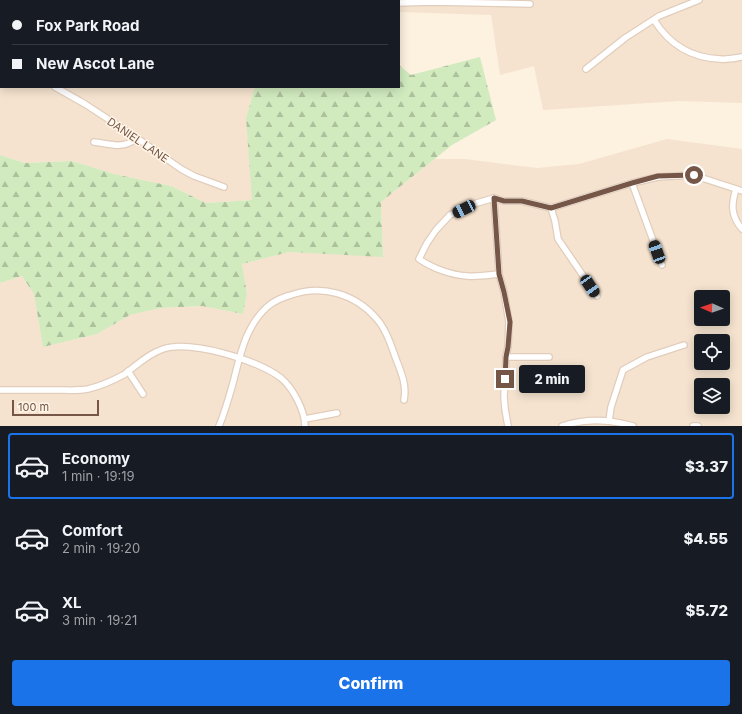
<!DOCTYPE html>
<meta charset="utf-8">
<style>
:root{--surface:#171b24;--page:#242831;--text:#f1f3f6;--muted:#9ea1a6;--line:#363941;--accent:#1a73e8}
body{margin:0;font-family:Inter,sans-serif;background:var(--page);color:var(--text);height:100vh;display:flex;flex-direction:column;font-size:15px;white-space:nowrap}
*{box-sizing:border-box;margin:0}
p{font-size:13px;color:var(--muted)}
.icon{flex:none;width:22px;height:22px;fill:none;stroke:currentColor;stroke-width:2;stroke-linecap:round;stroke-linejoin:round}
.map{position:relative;height:426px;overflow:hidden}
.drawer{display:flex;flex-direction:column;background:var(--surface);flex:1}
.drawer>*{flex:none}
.banner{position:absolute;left:0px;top:0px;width:400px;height:88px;box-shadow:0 2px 10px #0003;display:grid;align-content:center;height:88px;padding:0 12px;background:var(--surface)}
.needle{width:26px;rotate:272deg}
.buttons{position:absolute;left:694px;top:290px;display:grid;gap:8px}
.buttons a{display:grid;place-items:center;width:36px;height:36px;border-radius:4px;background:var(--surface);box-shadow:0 2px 10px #0003;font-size:20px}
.scale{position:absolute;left:12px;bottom:10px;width:87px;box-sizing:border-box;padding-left:4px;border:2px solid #755647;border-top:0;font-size:11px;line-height:14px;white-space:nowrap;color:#755647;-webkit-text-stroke:3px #fff5e7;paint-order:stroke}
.end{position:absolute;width:18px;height:18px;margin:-9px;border:5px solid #755647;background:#fff;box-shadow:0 0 0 2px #fff}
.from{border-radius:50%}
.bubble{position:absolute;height:28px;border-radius:4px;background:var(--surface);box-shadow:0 2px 10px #0003;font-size:13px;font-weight:800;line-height:28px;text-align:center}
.car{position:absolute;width:12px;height:24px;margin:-12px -6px;border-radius:5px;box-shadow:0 0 3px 1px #0007;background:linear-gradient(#222 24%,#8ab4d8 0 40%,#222 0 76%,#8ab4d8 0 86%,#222 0)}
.banner b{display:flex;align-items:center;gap:14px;height:38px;font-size:15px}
.banner b+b{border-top:1px solid var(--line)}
.banner i{width:10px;height:10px;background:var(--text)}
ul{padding:7px 0 0;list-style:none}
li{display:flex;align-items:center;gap:12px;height:66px;margin:0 8px 6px;padding:0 4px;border:2px solid transparent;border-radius:4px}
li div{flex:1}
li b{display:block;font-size:15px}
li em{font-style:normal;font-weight:800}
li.active{border-color:var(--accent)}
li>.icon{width:36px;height:36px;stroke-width:1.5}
.button{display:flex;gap:8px;margin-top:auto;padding:8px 12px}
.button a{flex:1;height:46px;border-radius:4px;background:var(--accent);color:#fff;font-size:16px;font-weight:800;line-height:46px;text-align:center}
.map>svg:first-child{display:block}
.residential{fill:#f5e3cf;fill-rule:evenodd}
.forest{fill:url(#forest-firs)}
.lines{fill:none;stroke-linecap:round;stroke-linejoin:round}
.minor-casing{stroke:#e1cdbc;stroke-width:8}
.tertiary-casing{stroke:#e1cdbc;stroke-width:9}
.minor{stroke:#fff;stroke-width:5.5}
.tertiary{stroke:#fff;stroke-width:7}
.route{stroke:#755647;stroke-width:5}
.labels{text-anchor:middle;stroke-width:3;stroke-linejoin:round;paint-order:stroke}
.street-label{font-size:11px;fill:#755647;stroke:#fff5e7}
</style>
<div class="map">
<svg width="742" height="426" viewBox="0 0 742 426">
<defs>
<pattern id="forest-firs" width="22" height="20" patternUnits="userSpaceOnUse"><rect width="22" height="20" fill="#d1ebbf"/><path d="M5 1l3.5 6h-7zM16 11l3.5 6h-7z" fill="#aec19d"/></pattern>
</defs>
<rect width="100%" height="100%" fill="#fdf1e0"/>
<g class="residential">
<polygon points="0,0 742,0 742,103 679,101 543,110 534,66 500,75 491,15 399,12 399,1 1,1 1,87 255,87 246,118 253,200 206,203 171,186 114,174 72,161 25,163 0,155"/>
<path d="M 667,139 L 742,149 L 742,426 L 0,426 L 0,283 L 22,276 L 34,294 L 43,347 L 97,334 L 130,315 L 161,308 L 202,306 L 243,314 L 247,294 L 242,264 L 289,252 L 383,256 L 381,202 L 435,159 L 465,159 L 537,168 L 579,164 ZM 701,297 L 723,297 L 723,319 L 701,319 ZM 701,341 L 723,341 L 723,363 L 701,363 ZM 701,385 L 723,385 L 723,407 L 701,407 Z"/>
</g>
<polygon class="forest" points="480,57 496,120 452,145 381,202 383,257 289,252 242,264 247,294 243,314 202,306 161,308 130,315 97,334 43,347 34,294 22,276 0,283 0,155 25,163 72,161 114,174 171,186 206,203 252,200 246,118 255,87 399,87 399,65 411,75"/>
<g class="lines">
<defs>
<g id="minor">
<polyline points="82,0 82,1"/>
<polyline points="363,0 372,1"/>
<polyline points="399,3 431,2 530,4"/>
<path d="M 654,20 C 669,44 691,58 720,59 C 727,60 735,58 742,57"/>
<polyline points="0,56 1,57"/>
<polyline points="586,69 625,38 659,16 699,0"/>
<polyline points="55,87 85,104 137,138 181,169 194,176 224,187"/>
<path d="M 94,142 C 104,143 119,148 129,143 C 132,142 134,140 137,138"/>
<polyline points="632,183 662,265"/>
<path d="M 736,189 C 731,205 731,216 742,229"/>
<polyline points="494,198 499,274 504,292 509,322 508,347 506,357 504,397 505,409 508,426"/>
<polyline points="551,208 555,221 558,239 597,296"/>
<path d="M 499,274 C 489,275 478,277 467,276 C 451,275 432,268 419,259 L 427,243 L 436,230 L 450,215 L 477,203 L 494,198 L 504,201 L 522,201 L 551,208 L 632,183 L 658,177 L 693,175 L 742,191"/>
<polyline points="506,357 549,357"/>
<polyline points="128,371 143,394"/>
<path d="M 0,390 C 18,390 37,390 55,390 C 66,390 78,391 88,389 C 101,386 114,380 125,374 C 137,365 148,354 163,349 C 191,340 258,360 281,378 C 293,388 305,411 305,426"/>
<polyline points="305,419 337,413"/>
<polyline points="609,421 611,407 623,370 647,357 684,345"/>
<path d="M 219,426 C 225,412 229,397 233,383 C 240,356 245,327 267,307 C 274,301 283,297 291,295 C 322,284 355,294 376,318 C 386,329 391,345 396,359 C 401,372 407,385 404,400"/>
<path d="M 562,426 C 586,418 609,419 633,426"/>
<polyline points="693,426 698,426"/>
</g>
<g id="tertiary">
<polyline points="112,1 114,0"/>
<polyline points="0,50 1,50"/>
</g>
</defs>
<use href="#minor" class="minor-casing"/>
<use href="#tertiary" class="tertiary-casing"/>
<use href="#minor" class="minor"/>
<use href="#tertiary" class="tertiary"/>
</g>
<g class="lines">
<polyline class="route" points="505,379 506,357 508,347 510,322 504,292 499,274 494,198 504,201 522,201 551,208 632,183 658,176 694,175"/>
</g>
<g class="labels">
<g class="street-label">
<text transform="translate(138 140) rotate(34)" y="4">DANIEL LANE</text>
</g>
</g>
</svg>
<div class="buttons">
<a><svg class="needle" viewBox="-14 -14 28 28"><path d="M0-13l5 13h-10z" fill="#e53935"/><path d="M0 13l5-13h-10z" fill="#9ea1a6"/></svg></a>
<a><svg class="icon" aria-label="locate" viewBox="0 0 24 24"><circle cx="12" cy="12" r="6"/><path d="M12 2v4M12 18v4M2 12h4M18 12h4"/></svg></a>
<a><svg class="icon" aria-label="layers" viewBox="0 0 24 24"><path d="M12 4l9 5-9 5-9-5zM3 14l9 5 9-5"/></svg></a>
</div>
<div class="scale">100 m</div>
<i class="end from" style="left:694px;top:175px"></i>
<i class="end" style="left:505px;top:379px"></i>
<div class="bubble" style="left:519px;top:365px;width:66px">2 min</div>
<i class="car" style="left:464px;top:209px;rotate:244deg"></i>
<i class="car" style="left:657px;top:252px;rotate:340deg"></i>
<i class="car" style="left:590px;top:286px;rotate:146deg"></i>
<div class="banner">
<b><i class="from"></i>Fox Park Road</b>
<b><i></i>New Ascot Lane</b>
</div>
</div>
<section class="drawer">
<ul>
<li class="active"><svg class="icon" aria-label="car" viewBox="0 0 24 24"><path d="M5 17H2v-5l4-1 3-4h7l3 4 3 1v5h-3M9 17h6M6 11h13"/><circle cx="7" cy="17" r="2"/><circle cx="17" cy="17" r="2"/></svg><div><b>Economy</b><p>1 min · 19:19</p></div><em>$3.37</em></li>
<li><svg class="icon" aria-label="car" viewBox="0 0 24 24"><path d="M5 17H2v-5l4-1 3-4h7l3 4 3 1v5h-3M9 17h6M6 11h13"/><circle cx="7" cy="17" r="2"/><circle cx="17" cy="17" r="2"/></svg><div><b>Comfort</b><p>2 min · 19:20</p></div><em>$4.55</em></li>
<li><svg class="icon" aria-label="car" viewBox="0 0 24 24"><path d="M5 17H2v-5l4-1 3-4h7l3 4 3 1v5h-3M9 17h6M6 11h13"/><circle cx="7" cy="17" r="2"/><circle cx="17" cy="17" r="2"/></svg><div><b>XL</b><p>3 min · 19:21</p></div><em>$5.72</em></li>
</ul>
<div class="button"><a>Confirm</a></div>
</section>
